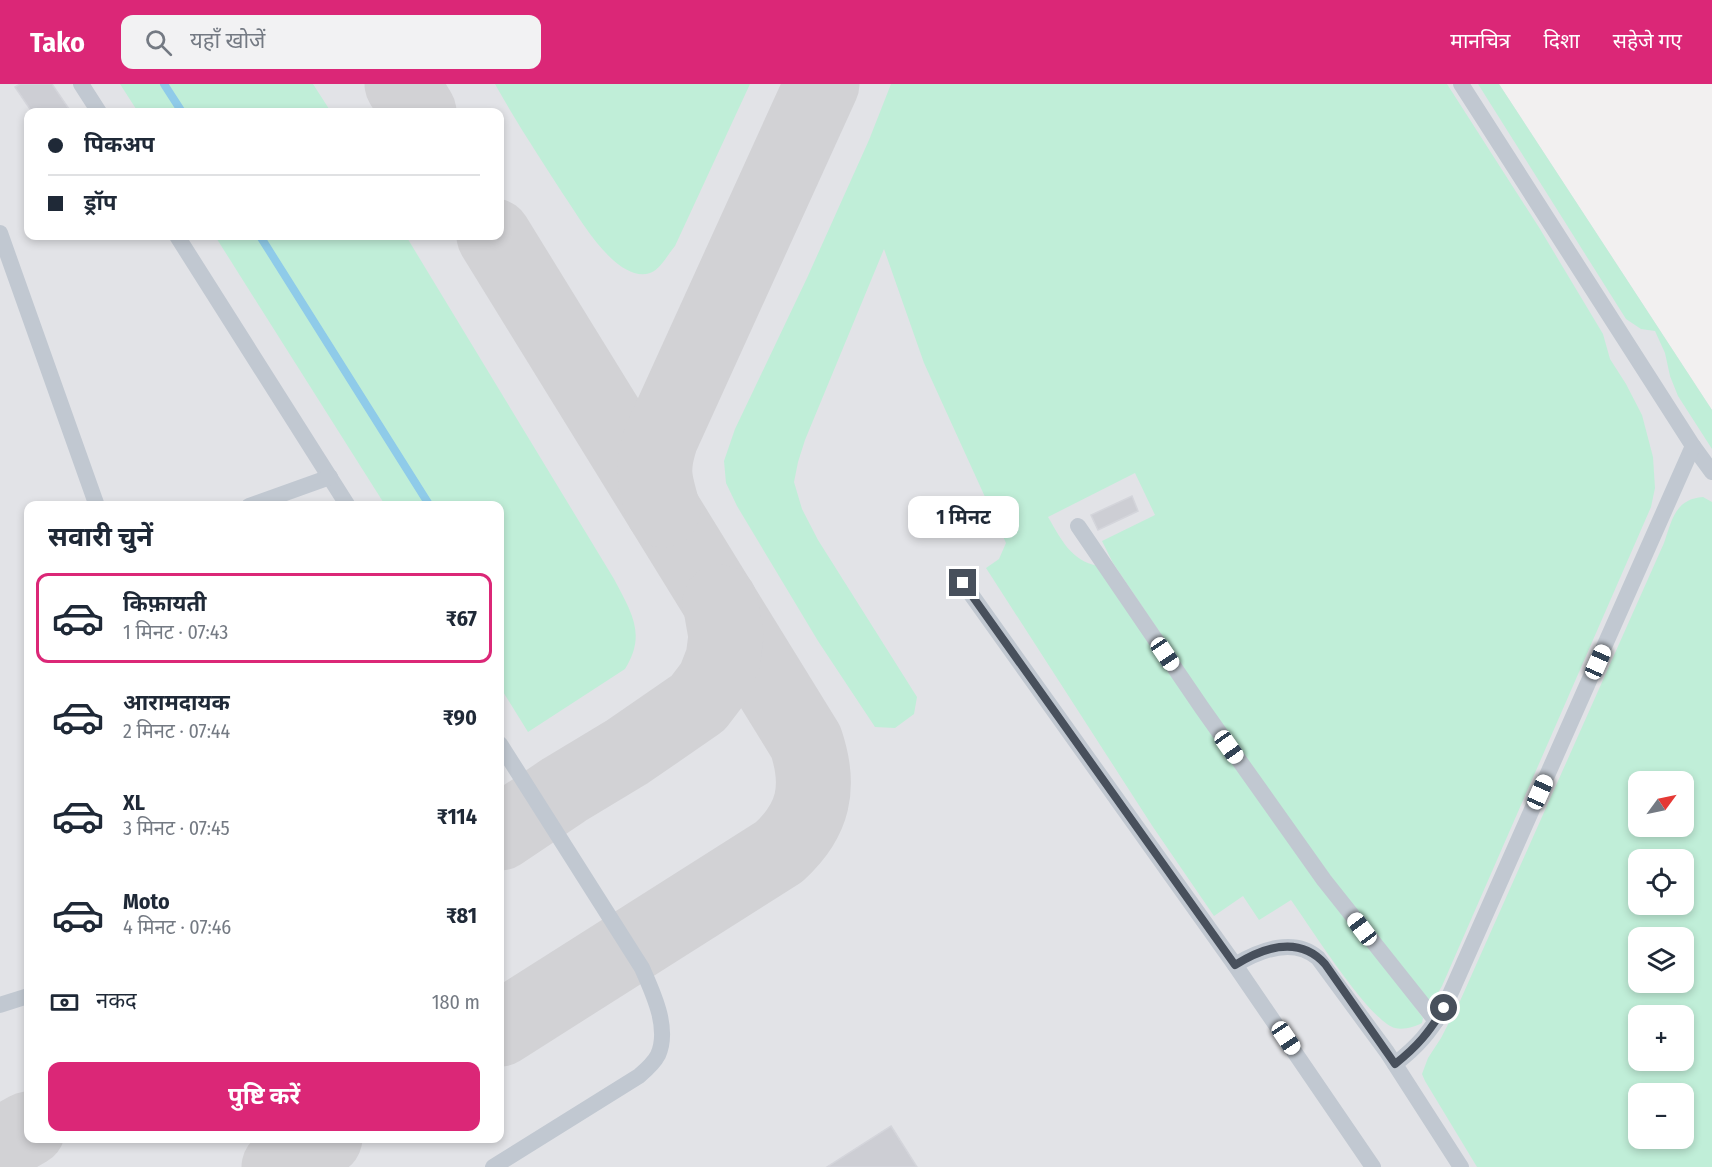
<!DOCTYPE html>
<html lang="hi">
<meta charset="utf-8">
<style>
:root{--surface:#fff;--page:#f2f2f3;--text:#1f2937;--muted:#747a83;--line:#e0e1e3;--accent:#db2777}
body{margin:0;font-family:"Fira Sans Condensed","Noto Sans Devanagari",sans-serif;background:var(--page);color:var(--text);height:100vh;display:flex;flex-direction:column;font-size:22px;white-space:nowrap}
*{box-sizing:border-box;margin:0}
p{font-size:20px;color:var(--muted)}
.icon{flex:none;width:33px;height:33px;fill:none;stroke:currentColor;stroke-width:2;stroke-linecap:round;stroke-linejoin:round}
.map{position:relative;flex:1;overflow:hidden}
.drawer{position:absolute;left:24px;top:417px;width:480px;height:642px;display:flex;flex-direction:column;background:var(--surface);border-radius:12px;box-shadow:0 3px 9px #0003}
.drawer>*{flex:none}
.guide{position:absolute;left:24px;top:24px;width:480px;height:132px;border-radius:12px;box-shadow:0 3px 9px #0003;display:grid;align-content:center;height:132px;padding:0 24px;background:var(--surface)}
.needle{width:39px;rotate:57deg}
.fabs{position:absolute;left:1628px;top:687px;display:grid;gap:12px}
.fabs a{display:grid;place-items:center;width:66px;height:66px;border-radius:12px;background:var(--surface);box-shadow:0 3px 9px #0003;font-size:30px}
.end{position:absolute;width:27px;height:27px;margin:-14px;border:8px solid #48505c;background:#fff;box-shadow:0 0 0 3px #fff}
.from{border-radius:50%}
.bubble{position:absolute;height:42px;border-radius:12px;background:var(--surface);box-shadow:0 3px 9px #0003;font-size:20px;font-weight:700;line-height:42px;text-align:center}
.car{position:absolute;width:18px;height:36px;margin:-18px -9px;border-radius:8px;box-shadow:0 0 4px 2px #0007;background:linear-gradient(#fff 24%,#345 0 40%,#fff 0 76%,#345 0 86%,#fff 0)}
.guide b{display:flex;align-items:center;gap:21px;height:57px;font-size:22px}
.guide b+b{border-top:2px solid var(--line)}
.guide i{width:15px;height:15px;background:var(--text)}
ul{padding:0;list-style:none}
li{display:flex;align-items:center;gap:18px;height:90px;margin:0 12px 9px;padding:0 12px;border:3px solid transparent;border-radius:12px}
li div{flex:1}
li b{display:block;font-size:22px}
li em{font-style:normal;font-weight:700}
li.on{border-color:var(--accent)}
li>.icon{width:54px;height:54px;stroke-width:1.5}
h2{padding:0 24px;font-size:27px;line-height:72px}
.pay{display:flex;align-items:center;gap:15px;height:66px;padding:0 24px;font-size:22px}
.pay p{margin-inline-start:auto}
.button{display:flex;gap:12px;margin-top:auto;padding:12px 24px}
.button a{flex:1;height:69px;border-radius:12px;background:var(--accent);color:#fff;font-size:24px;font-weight:700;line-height:69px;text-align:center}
header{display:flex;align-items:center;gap:36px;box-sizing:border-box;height:84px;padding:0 30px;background:var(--accent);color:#fff}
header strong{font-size:28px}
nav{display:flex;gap:33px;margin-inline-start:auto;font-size:21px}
.search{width:420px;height:54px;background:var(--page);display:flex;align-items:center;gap:15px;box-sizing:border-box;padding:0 21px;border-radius:12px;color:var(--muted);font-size:22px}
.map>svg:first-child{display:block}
.airport{fill:#e2e3e7;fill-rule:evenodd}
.green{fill:#c0eed8;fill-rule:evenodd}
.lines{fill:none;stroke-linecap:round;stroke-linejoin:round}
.stream{stroke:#8fcbe9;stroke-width:8}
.taxiway{stroke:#d2d2d5;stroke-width:75}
.building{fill:#cdced4;stroke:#d4d5db;stroke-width:1.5}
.lane{stroke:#c1c8d1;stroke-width:16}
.route{stroke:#48505c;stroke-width:8}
</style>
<header>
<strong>Tako</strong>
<div class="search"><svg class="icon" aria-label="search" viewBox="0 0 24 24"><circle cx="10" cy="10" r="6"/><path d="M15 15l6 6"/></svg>यहाँ खोजें</div>
<nav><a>मानचित्र</a><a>दिशा</a><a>सहेजे गए</a></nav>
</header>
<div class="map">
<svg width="1712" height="1083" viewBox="0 0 1712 1083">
<rect width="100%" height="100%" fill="#f2f0f0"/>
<path class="airport" d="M 0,0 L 1499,0 L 1712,326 L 1712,1083 L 0,1083 ZM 28,28 L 500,28 L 500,152 L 28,152 ZM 28,422 L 500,422 L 500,1054 L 28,1054 ZM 1638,698 L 1683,698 L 1683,742 L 1638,742 ZM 1638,776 L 1683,776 L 1683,820 L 1638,820 ZM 1638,854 L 1683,854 L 1683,898 L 1638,898 ZM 1638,932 L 1683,932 L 1683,976 L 1638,976 ZM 1638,1010 L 1683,1010 L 1683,1054 L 1638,1054 Z"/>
<g class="green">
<polygon points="120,0 313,0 331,28 138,28"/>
<path d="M 495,0 L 750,0 L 675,162 C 668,170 661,185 650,189 C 637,194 622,184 613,176 C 593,158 578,132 563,110 C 540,74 516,38 495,0 Z"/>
<path d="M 891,0 L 1447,0 L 1540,145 L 1603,250 L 1610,275 L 1626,300 L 1642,331 L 1653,373 L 1655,404 L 1651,423 L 1442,902 L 1435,914 L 1430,918 L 1393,877 L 1251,684 L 1113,479 L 1102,457 L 1155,431 L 1135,389 L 1048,433 C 1061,455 1071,477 1098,482 L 1423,934 L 1422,939 C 1414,943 1404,946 1395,944 C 1370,938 1309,841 1291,816 L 1259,836 L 1243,812 L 1214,832 L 1153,743 L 986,484 L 999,475 L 1006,459 L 924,279 L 884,165 L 805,356 L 798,378 L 794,398 L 802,425 L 818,456 L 917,613 L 914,630 L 895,644 L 875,643 L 818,557 L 737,422 L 726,399 L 724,377 L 735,345 L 807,194 L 869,56 Z"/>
<polygon points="1478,0 1499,0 1712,326 1712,365 1678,312 1670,292 1665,269 1655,247 1641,245 1626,235"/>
<path d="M 215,152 L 406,152 L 614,495 C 631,528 647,550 625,585 L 528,648 L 500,603 L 500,422 L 385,421 Z"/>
<path d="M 1703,413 L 1712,418 L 1712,1083 L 1477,1083 L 1425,997 L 1422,990 L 1428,974 L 1441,954 L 1460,917 L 1664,459 C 1672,436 1675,415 1703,413 ZM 1638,698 L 1683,698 L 1683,742 L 1638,742 ZM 1638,776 L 1683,776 L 1683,820 L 1638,820 ZM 1638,854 L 1683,854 L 1683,898 L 1638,898 ZM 1638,932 L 1683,932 L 1683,976 L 1638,976 ZM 1638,1010 L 1683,1010 L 1683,1054 L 1638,1054 Z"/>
</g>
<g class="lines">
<g class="stream">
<polyline points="164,0 182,28"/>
<polyline points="260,152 430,422"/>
</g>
<g class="taxiway">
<polyline points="402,0 419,28"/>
<path d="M 494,152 L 806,658 C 821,703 814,736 779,768 L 500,945"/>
<path d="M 663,426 C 654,395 651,385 661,354 L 822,0"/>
<polyline points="500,749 564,706 627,668 698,619 714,598 723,575 726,552 720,518"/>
<polyline points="0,1061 28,1045"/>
<polyline points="279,1083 325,1054"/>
</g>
</g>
<g class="building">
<polygon points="20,0 52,0 71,28 32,28 15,3"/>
<polygon points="1132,412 1138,427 1098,446 1091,431"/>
<polygon points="891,1042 917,1083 827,1083"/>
</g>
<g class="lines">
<g class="lane">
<polyline points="81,0 99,28"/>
<polyline points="1461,0 1693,362 1712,388"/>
<polyline points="0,149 97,422"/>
<polyline points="177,152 348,422"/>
<polyline points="249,422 330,393"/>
<polyline points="1078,442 1202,624 1324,796 1436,937"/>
<polyline points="963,499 1235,881 1373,1083"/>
<path d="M 1235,881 C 1260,866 1294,853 1318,874 L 1387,968 L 1461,1083"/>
<polyline points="0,921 28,912"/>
<path d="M 1395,980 C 1418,962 1430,948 1444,924 L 1693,362"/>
<path d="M 493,1083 L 639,992 C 646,986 654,979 658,971 C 670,944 653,909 642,884 L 500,660"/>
</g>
</g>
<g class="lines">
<path class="route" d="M 963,499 L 1235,881 C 1264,863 1299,851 1325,880 L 1395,980 C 1418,962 1429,948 1444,924"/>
</g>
</svg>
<div class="fabs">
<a><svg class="needle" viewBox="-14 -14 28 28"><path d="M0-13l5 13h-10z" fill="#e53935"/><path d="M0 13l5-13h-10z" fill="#747a83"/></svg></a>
<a><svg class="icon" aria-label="locate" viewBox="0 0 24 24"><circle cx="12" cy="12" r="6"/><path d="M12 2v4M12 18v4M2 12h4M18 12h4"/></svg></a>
<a><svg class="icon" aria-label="layers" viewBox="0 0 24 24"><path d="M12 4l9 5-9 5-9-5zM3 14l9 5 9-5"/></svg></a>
<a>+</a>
<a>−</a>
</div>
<i class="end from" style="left:1444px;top:924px"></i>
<i class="end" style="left:963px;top:499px"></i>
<div class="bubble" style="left:908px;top:412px;width:111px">1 मिनट</div>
<i class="car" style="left:1165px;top:570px;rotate:146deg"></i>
<i class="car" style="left:1598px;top:578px;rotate:24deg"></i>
<i class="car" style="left:1229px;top:663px;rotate:145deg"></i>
<i class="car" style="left:1540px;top:708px;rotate:24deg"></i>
<i class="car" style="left:1362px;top:845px;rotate:323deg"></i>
<i class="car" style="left:1286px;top:954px;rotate:146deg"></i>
<div class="guide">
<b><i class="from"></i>पिकअप</b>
<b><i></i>ड्रॉप</b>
</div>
<section class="drawer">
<h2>सवारी चुनें</h2>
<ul>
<li class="on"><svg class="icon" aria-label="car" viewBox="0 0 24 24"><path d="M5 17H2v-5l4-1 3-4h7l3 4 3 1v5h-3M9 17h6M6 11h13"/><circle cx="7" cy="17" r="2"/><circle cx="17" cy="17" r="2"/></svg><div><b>किफ़ायती</b><p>1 मिनट · 07:43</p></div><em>₹67</em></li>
<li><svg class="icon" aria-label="car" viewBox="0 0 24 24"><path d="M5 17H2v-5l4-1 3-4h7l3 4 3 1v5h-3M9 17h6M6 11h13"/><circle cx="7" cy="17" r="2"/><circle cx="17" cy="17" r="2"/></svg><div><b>आरामदायक</b><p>2 मिनट · 07:44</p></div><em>₹90</em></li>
<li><svg class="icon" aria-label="car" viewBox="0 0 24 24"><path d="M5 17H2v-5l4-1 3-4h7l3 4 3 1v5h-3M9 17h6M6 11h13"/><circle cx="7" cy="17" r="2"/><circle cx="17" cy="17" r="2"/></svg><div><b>XL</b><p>3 मिनट · 07:45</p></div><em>₹114</em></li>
<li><svg class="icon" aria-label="car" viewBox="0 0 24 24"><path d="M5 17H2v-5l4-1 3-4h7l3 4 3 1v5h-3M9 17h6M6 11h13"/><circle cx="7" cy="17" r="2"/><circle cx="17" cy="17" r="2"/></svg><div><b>Moto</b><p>4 मिनट · 07:46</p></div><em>₹81</em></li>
</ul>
<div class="pay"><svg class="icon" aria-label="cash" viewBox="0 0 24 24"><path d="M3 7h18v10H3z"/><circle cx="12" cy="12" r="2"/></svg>नकद<p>180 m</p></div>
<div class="button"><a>पुष्टि करें</a></div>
</section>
</div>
